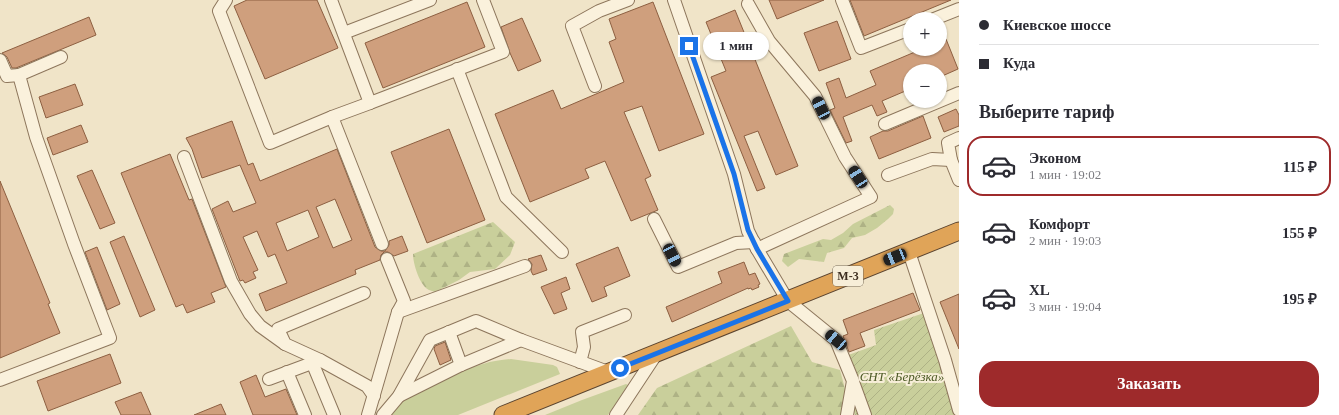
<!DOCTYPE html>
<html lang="ru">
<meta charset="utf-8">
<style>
:root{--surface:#fff;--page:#f2f2f3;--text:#2b2b33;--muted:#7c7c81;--line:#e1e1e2;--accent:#9e2a2b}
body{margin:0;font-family:Georgia,serif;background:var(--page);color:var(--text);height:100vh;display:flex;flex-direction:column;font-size:15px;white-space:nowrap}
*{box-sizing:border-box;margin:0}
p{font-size:13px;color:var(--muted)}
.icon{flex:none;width:22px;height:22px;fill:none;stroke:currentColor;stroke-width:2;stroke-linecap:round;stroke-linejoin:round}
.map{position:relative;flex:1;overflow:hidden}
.drawer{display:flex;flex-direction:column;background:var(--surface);width:380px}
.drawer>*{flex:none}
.banner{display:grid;align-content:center;height:88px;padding:0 20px;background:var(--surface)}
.buttons{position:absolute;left:903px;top:12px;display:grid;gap:8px}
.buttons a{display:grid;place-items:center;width:44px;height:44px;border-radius:50%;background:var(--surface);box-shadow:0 1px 3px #0004;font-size:20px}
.end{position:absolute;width:18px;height:18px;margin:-9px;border:5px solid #1a73e8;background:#fff;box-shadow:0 0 0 2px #fff}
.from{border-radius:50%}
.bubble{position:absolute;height:28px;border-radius:14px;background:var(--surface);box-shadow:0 1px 3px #0004;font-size:13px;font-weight:700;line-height:28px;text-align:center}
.car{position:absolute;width:12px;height:24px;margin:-12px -6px;border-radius:5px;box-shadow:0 0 3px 1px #0007;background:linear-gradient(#222 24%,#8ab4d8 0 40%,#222 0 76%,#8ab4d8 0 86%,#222 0)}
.banner b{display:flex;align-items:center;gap:14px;height:38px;font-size:15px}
.banner b+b{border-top:1px solid var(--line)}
.banner i{width:10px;height:10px;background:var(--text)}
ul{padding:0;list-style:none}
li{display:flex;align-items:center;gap:12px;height:60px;margin:0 8px 6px;padding:0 12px;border:2px solid transparent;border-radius:16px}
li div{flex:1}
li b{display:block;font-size:15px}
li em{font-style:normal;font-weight:700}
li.active{border-color:var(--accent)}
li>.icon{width:36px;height:36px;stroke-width:1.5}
h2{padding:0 20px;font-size:18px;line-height:48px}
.action{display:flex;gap:8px;margin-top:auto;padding:8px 20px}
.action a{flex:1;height:46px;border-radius:16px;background:var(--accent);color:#fff;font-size:16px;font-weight:700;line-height:46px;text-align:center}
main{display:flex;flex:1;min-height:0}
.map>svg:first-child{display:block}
.grass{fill:#c9cf9b}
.forest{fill:url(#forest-firs)}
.garden{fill:url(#garden-furrows)}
.building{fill:#cf9f7d;stroke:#8d5f41;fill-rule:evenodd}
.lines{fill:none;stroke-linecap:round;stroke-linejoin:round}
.minor-casing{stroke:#8d765c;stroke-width:14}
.highway-casing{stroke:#5b4430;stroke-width:19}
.minor{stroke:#faf1dc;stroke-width:12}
.highway{stroke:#e0a458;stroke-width:17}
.route{stroke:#1a73e8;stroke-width:5}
.labels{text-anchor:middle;stroke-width:4;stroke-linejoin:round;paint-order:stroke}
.shield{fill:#f7eed8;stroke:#756857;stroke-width:1}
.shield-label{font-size:12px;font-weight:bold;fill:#3d2e20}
.park-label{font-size:13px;font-style:italic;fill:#4d5a26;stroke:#f7eed8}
</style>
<main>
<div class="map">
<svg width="959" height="415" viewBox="0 0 959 415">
<defs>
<pattern id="forest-firs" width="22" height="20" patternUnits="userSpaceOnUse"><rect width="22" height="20" fill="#c9cf9b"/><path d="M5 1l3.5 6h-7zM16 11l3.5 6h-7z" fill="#aeb285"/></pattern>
<pattern id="garden-furrows" width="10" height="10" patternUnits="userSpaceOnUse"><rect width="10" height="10" fill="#c9cf9b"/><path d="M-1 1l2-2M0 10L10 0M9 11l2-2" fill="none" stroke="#aeb285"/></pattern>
</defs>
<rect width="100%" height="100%" fill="#f0e4c8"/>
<g class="grass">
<path d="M 511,359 L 553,365 L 557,367 L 560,374 L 458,415 L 389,415 C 410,390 452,373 483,364 C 492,361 502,360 511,359 Z"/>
<polygon points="626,384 628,385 608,415 545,415 582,400"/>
</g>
<g class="forest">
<polygon points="890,205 894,209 893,214 888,219 877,228 865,235 852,238 844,248 827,253 824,262 799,259 788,267 782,261 784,254 823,239 831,240 843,233 853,224"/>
<path d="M 493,222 L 515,242 L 510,255 L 495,269 L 470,272 L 459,280 L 435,292 C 433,291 431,291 429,290 C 420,286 413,264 413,254 Z"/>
<polygon points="791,326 812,362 840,370 852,415 638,415 657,388"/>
</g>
<polygon class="garden" points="924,313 959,415 855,415 840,358 876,345 874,330"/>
<g class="building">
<polygon points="247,0 317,0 338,48 265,79 234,6"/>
<polygon points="769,0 824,0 777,19"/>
<polygon points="850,0 951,0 864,36"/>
<polygon points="467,2 485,47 383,88 365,43"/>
<polygon points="653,2 704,134 659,151 642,106 624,112 651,176 645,179 658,210 631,221 605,161 585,169 589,178 530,202 495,114 553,90 561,109 624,82 609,42 616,39 609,19"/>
<polygon points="735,10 798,166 776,175 758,131 744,136 765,188 757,191 711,77 726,71 706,22"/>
<polygon points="89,17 96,35 16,68 12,68 7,57 2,53"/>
<polygon points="522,18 541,61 518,71 510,53 501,27"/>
<polygon points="837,21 851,59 819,71 804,33"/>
<polygon points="946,39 958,69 940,77 940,71 910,71 910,89 882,101 887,112 877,116 872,105 843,117 852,141 846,143 830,110 835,108 826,83 839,78 846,98 876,85 870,71 922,49 940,49 940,42"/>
<polygon points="75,84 83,105 46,118 39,97"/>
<polygon points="956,109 959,115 959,126 944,132 938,117"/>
<polygon points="923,116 931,138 879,159 870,137 883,131 888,131"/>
<path d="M 232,121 L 248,165 L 253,163 L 260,181 L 337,149 L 375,247 L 381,251 L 385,251 L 389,245 L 389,241 L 402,236 L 408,251 L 394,256 L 388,252 L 384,252 L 381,255 L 380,260 L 355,270 L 356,274 L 266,311 L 259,294 L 287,283 L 275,254 L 268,257 L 257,231 L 243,237 L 258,270 L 253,272 L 256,278 L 245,283 L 243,280 L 240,281 L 212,209 L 228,201 L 233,212 L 256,203 L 240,165 L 202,178 L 192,149 L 186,138 ZM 335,199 L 352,240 L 333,248 L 316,207 ZM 308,210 L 319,237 L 287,251 L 276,223 Z"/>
<polygon points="81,125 88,142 53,155 47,138"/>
<polygon points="449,129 485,220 427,243 391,152"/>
<polygon points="170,154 189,200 192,199 226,287 211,293 215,302 187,313 183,304 176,307 121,173"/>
<polygon points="92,170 115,223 100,229 77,176"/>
<polygon points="0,181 50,303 48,304 60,333 0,358"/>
<polygon points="124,236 155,310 140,317 110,242"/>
<polygon points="97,247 120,304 107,310 85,252"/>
<polygon points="618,247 630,276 604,287 607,296 592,302 576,264"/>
<polygon points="541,255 547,270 533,275 531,271 532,264 528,259"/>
<polygon points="744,262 749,275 755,273 760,284 758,285 759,287 752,290 751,288 748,289 748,288 672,322 666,307 722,283 718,272"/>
<polygon points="566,277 570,289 561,293 567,309 554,314 541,287"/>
<polygon points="913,293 920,310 860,333 865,346 849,352 843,336 848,334 843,320"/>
<polygon points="959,294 959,349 940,302"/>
<polygon points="445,342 451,360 440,365 434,349 435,346"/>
<polygon points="110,354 121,383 48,411 37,381"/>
<polygon points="256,375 265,397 286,389 297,415 253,415 240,382"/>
<polygon points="141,392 151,415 121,415 115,402"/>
<polygon points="221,404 226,415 194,415"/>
</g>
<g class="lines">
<defs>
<g id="minor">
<polyline points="226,0 219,11 270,143 332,117 370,103"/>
<polyline points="331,0 370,103 503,52 483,0"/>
<polyline points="674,0 734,174 748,231 757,249 788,301 836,340 853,381 847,415"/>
<polyline points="842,0 861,48 910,29"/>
<polyline points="748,4 769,41 815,96 845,157 871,197 757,249"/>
<polyline points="934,19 959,9"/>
<polyline points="344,33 430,0"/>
<polyline points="0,60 7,76 19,75"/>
<polyline points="457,69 506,197 562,252"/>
<polyline points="595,86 572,26 599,11 628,0"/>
<polyline points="332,117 382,244"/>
<polyline points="885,124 959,93"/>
<polyline points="959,138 948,143 951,160 959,180"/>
<polyline points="184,157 231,281 250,314 260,326 285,344"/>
<polyline points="888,175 932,159 951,160"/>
<polyline points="654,219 678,267 736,243 754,242"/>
<polyline points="909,252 945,360 959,410"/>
<polyline points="398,312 525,266"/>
<polyline points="449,332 461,365"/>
<polyline points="320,360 285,344 278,329 364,293"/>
<polyline points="312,362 334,415"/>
<polyline points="580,362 584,347 582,332 625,315"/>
<polyline points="287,372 305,415"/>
<polyline points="269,379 320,360 367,386 374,396"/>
<polyline points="0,380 110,338 74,244 36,137 19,75 61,57"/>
<polyline points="853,382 865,415"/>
<polyline points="399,396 461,365 521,340"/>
<polyline points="368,415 398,312 404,301 387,259"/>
<polyline points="383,415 399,396 430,340 476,321 521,340 608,372"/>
<polyline points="616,415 657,353"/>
</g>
<polyline id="highway" points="503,415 959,231"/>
</defs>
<use href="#minor" class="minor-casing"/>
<use href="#highway" class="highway-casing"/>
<use href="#minor" class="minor"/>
<use href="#highway" class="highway"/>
</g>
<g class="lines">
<polyline class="route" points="620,368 788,301 757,249 748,230 734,174 689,46"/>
</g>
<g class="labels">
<rect class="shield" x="833" y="266" width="30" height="20" rx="3"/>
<g class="shield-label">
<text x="848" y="280">М-3</text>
</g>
<g class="park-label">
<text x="902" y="381">СНТ «Берёзка»</text>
</g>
</g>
</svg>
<div class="buttons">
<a>+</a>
<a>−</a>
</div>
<i class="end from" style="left:620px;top:368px"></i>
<i class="end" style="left:689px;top:46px"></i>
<div class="bubble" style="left:703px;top:32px;width:66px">1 мин</div>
<i class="car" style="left:821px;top:108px;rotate:334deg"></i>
<i class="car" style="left:858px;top:177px;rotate:327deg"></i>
<i class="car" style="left:672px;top:255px;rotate:153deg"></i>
<i class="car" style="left:895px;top:257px;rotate:248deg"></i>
<i class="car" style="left:836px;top:340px;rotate:310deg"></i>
</div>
<section class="drawer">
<div class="banner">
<b><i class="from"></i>Киевское шоссе</b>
<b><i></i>Куда</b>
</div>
<h2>Выберите тариф</h2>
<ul>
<li class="active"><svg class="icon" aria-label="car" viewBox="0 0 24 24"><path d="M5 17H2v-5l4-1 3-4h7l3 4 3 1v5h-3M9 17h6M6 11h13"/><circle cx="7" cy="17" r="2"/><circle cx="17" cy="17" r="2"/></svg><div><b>Эконом</b><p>1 мин · 19:02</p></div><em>115 ₽</em></li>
<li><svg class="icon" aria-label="car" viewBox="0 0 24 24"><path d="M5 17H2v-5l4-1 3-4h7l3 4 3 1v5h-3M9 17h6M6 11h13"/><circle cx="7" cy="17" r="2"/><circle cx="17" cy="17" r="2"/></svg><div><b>Комфорт</b><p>2 мин · 19:03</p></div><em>155 ₽</em></li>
<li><svg class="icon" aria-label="car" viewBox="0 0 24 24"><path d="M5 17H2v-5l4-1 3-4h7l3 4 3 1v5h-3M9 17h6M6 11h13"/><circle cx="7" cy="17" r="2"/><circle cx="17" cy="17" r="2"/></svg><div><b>XL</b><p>3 мин · 19:04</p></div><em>195 ₽</em></li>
</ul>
<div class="action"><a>Заказать</a></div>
</section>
</main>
